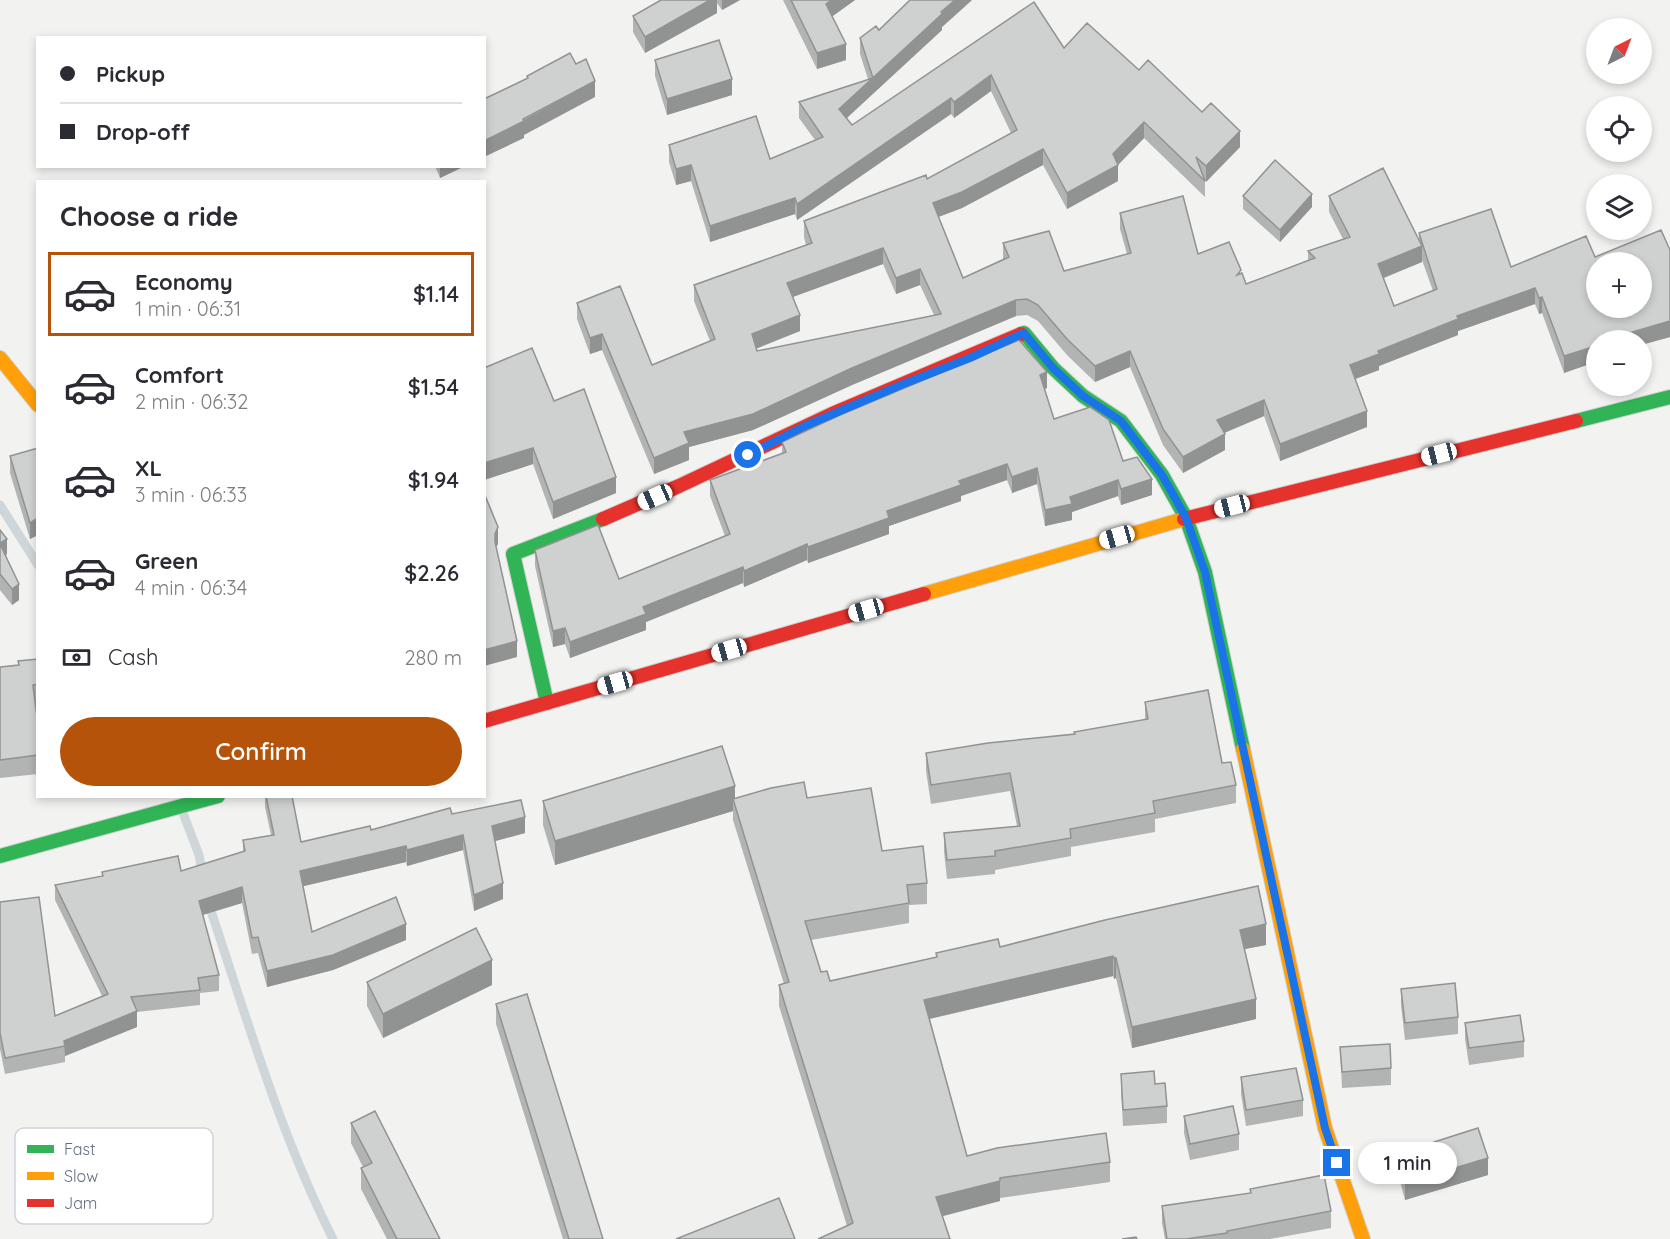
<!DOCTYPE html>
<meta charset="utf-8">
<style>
:root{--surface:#fff;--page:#f2f2f3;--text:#2b2b33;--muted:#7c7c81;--line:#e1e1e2;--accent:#b45309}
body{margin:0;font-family:Quicksand,sans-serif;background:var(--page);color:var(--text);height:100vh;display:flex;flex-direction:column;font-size:22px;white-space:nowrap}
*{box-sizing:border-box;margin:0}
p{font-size:20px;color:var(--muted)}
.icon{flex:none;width:33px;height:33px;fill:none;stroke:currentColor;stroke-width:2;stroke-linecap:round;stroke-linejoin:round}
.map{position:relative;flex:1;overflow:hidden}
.side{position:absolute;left:36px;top:180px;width:450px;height:618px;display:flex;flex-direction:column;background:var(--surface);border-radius:0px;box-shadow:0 3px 9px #0003}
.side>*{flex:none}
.top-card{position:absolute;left:36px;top:36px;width:450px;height:132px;border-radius:0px;box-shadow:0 3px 9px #0003;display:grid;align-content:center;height:132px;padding:0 24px;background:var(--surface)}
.needle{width:39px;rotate:42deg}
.fabs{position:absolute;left:1586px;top:18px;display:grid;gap:12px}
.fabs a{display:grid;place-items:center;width:66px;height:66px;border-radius:50%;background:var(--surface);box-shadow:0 3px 9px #0003;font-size:30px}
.end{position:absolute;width:27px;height:27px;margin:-14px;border:8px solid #1a73e8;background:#fff;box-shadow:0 0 0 3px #fff}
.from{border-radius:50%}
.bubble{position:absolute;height:42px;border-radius:21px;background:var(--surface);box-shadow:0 3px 9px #0003;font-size:20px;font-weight:600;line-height:42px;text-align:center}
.car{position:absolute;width:18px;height:36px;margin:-18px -9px;border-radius:8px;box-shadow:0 0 4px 2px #0007;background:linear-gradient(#fff 24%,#345 0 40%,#fff 0 76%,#345 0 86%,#fff 0)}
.top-card b{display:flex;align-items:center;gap:21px;height:57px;font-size:22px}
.top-card b+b{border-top:2px solid var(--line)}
.top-card i{width:15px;height:15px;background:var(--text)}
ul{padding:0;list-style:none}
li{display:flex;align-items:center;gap:18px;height:84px;margin:0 12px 9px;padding:0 12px;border:3px solid transparent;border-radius:0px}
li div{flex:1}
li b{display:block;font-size:22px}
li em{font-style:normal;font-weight:600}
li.active{border-color:var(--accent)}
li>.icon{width:54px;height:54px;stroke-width:1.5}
h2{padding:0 24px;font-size:27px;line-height:72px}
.pay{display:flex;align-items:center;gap:15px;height:66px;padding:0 24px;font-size:22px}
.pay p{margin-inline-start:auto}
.button{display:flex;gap:12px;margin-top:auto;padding:12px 24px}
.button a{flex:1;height:69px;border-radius:36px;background:var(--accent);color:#fff;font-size:24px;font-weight:600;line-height:69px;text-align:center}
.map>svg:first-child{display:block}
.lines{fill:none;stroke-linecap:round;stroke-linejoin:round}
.stream{stroke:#cfd6da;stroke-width:9}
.fast-casing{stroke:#d0d1d1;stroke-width:16}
.slow-casing{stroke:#d0d1d1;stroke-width:16}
.jam-casing{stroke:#d0d1d1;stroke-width:16}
.fast{stroke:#30b455;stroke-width:14}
.slow{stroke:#ff9f0a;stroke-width:14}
.jam{stroke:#e5322d;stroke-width:14}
.wall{fill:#b2b3b3;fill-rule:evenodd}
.shaded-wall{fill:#919292}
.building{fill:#cfd0d0;stroke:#919292;stroke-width:1.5;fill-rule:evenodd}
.route{stroke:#1a73e8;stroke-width:8}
.key{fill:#fff;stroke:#d0d4da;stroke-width:1.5}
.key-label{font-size:16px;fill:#616f82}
</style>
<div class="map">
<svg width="1670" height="1239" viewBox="0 0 1670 1239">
<rect width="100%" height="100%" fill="#f2f3f0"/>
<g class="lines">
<g class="stream">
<polyline points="0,505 38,565"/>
<polyline points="183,813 199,855 203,876"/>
<path d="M 208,902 C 246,1015 279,1132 333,1239"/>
</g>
<defs>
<g id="fast">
<polyline points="1021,334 1024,333 1053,368 1083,396 1121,421 1162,475 1186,518 1205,572 1243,749"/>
<polyline points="1576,421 1670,397"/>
<polyline points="547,703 513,554 603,519"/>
<polyline points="0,856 218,796"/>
</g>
<g id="slow">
<polyline points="0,358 38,405"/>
<polyline points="924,594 1184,519"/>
<polyline points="1243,749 1325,1128 1363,1239"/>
</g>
<g id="jam">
<polyline points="603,519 679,486 832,414 1021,334"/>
<polyline points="1184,519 1576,421"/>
<polyline points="484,721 924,594"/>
</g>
</defs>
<use href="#fast" class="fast-casing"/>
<use href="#slow" class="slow-casing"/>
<use href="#jam" class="jam-casing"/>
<use href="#fast" class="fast"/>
<use href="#slow" class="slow"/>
<use href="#jam" class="jam"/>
</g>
<g class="wall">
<polygon points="661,0 740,0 722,10 717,3 717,13 645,53 633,32 633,16"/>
<polygon points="783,0 855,0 832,16 846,60 817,69"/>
<path d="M 910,0 L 972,0 L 942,27 L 942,30 L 847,118 L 852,125 L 1064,48 L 1139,70 L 1202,112 L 1240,147 L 1206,182 L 1205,181 L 1205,197 L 1144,138 L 1118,165 L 1118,181 L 1067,209 L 1043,165 L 962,208 L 938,217 L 963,278 L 1003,259 L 1003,243 L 1064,271 L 1127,254 L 1120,229 L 1120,213 L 1198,254 L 1241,273 L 1246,284 L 1308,260 L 1308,251 L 1343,239 L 1329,212 L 1329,196 L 1419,238 L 1419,233 L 1511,267 L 1595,257 L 1670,250 L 1670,337 L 1641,345 L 1641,340 L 1564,373 L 1542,313 L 1539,314 L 1535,304 L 1458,331 L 1458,335 L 1379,366 L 1379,370 L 1355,379 L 1367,427 L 1280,461 L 1264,416 L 1224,433 L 1225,450 L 1183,473 L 1163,445 L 1130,367 L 1095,382 L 1067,355 L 1038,321 L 1027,315 L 1016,316 L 852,385 L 753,430 L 689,447 L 689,460 L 654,474 L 602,350 L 590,354 L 577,319 L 577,303 L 652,365 L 710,341 L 694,301 L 694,285 L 806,245 L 804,237 L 804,221 L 927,179 L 1011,133 L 991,91 L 954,118 L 951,114 L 797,220 L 795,214 L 710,242 L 691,181 L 676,185 L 669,162 L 669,145 L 770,159 L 815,140 L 799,118 L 799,102 L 868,79 L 860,54 L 860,38 L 879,30 ZM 1422,260 L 1433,291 L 1394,306 L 1384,278 L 1422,262 ZM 883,264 L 896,294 L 920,285 L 934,315 L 757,351 L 756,349 L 800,331 L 793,297 Z"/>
<polygon points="655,60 732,95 667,115 655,76"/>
<polygon points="435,166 465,166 440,178"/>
<polygon points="1243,196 1312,207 1280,242 1243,209"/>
<polygon points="484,368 554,401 616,493 553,519 533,464 484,480"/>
<polygon points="1047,388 1045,389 1054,419 1123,461 1152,495 1121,505 1118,496 1072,512 1072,520 1045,526 1037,484 1012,493 1007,480 961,496 961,501 889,526 889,534 808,563 807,560 744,587 743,583 646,622 646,630 570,658 565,644 553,647 535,566 535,550 619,579 725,536 710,496 710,480 782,454 782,442"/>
<polygon points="38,448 38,535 30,539 10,473 10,456"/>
<polygon points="0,530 7,554 6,555 19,600 12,605 0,590"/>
<polygon points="38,659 38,702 35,703 38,725 38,774 0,778 0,667 18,665 18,661"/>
<polygon points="1145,702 1222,763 1236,785 1236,803 1155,819 1155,832 1071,847 1071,856 995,870 995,874 947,879 944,852 944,833 1017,826 1010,791 931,804 926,771 926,753 1074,734 1145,720"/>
<polygon points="265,796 292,796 301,842 371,830 452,814 525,833 495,841 503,899 474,911 463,850 407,866 406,862 303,886 312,932 406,940 333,970 267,987 258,953 252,954 242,903 203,915 219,975 219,991 200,993 200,1005 137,1012 137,1027 65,1056 65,1062 5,1074 0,1049 0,902 55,1016 102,996 55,900 55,885 102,877 102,872 181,871 243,851 243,840 271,835 265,807"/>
<polygon points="807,798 927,883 927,904 909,905 909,923 811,940 821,972 830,981 936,957 936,953 1000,947 1266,945 1244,949 1256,1019 1132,1048 1116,978 1114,979 1113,976 930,1019 967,1156 1110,1162 1110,1182 1000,1198 1000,1201 847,1226 779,1006 779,985 784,984 733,820 733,811 555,865 543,825 543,801"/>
<polygon points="367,982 492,985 383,1038 367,1006"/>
<polygon points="1401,989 1458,1017 1458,1034 1405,1040 1401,1005"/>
<polygon points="496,1004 603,1239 563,1239 496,1024"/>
<polygon points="1465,1023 1524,1041 1524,1057 1469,1065 1465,1039"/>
<polygon points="1340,1047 1391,1068 1391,1085 1342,1088"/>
<polygon points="1121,1074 1155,1084 1167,1106 1167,1123 1123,1126 1121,1090"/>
<polygon points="1241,1077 1303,1100 1303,1116 1246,1126 1241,1094"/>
<polygon points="1184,1116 1239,1134 1239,1150 1190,1160 1184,1133"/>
<polygon points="351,1123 440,1239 387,1239 361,1189 361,1168 363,1167 351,1143"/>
<polygon points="1434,1142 1488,1175 1405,1200 1398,1174 1398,1158 1434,1148"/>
<polygon points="1250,1189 1331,1211 1331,1228 1270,1239 1165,1239 1162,1223 1162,1206 1250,1193"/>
</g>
<g class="shaded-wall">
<polygon points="710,0 717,0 717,13 645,53 645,37"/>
<polygon points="722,0 740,0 722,10"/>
<polygon points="832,0 855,0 826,21 826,4"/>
<polygon points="955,0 972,0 942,27 942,30 839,125 839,109"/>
<polygon points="846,44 846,60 817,69 817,53"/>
<polygon points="991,75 991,91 954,118 954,102"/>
<polygon points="732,79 732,95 667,115 667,99"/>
<polygon points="595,81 595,97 524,135 524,138 484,157 484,141"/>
<polygon points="951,98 951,114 797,220 797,204"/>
<polygon points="1144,122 1144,138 1117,166 1118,165 1118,181 1067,209 1067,193 1113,154"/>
<polygon points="1240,131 1240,147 1206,182 1206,166"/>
<polygon points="1043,149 1043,165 962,208 933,219 933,203"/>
<polygon points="691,165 691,181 676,185 676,169"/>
<polygon points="440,166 465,166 440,178"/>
<polygon points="1312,194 1312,207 1280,242 1280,230"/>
<polygon points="795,198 795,214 710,242 710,226"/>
<polygon points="1422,246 1422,262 1378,280 1378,264"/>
<polygon points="883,248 883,264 787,299 787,283"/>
<polygon points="920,269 920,285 896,294 896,278"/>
<polygon points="1535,288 1535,304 1458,331 1458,335 1379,366 1379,370 1350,381 1350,365 1378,351 1457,316"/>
<polygon points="1542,297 1542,313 1539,314 1539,298"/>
<polygon points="1016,300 1016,316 852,385 753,430 689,447 689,460 654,474 654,458 684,432 852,368"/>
<polygon points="800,315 800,331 752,350 752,334"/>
<polygon points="1670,321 1670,337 1641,345 1641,340 1612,340 1629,333"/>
<polygon points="602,334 602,350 590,354 590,338"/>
<polygon points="1596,346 1596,362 1564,373 1564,356"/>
<polygon points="1130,351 1130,367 1095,382 1095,366"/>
<polygon points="1047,372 1047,388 1040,391 1040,375"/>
<polygon points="1264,400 1264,416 1217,436 1217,420"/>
<polygon points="1367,411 1367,427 1280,461 1280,444"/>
<polygon points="1225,434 1225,450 1183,473 1183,457"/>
<polygon points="533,448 533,464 484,480 484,463"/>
<polygon points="1007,464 1007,480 961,496 961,501 889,526 889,534 808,563 808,547 887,511 959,481"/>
<polygon points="1037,468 1037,484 1012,493 1012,477"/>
<polygon points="616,477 616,493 553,519 553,502"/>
<polygon points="1152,479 1152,495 1121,505 1121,489"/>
<polygon points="1118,480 1118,496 1072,512 1072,520 1045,526 1045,510 1070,497"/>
<polygon points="38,518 38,535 30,539 30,523"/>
<polygon points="498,527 498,544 495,550 495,534"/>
<polygon points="7,539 7,554 0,559 0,543"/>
<polygon points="807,544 807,560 744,587 744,571"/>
<polygon points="743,567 743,583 646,622 646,630 570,658 570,642 643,607"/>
<polygon points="19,584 19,600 12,605 12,589"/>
<polygon points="565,628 565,644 553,647 553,631"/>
<polygon points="517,641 517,657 484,666 484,650"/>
<polygon points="735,786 735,805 733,799 733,811 555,865 555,841"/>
<polygon points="525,817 525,833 492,842 492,826"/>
<polygon points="463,835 463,850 407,866 407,850"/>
<polygon points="406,846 406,862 300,887 300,871"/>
<polygon points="503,883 503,899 474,911 474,895"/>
<polygon points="242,887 242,903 199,916 199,901"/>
<polygon points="406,924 406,940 333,970 267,987 267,971"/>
<polygon points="1266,924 1266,945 1240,950 1240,930"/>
<polygon points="1113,956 1113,976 924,1020 924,1000"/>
<polygon points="1114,958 1116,958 1116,978 1114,979"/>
<polygon points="492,960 492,985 383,1038 383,1014"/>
<polygon points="1256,999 1256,1019 1132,1048 1132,1027"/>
<polygon points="137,1011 137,1027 65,1056 64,1041"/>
<polygon points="1488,1158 1488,1175 1405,1200 1405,1183"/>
<polygon points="1000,1181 1000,1201 936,1218 936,1197"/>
</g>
<g class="building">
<polygon points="661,0 710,0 645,37 633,16"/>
<polygon points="791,0 832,0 826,4 846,44 817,53"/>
<path d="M 910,0 L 955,0 L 941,12 L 942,14 L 839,109 L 852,125 L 1034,2 L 1064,48 L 1087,23 L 1139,70 L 1148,60 L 1202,112 L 1211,103 L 1240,131 L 1206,166 L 1196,157 L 1205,181 L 1144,122 L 1113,154 L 1118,165 L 1067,193 L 1043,149 L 962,192 L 933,203 L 963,278 L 1009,257 L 1003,243 L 1049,231 L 1064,271 L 1131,253 L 1120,213 L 1183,196 L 1198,254 L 1229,242 L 1241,270 L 1237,275 L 1242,273 L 1246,284 L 1315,258 L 1308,251 L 1350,237 L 1329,196 L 1383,168 L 1422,246 L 1378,264 L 1394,306 L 1437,289 L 1419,233 L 1491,209 L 1511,267 L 1586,236 L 1595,257 L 1661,230 L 1670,250 L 1670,321 L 1629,333 L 1630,335 L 1612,340 L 1596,340 L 1596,346 L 1564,356 L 1542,297 L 1539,298 L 1535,288 L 1457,316 L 1458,319 L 1378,351 L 1379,354 L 1350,365 L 1367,411 L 1280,444 L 1264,400 L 1217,420 L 1225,434 L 1183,457 L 1163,429 L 1130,351 L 1095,366 L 1067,339 L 1038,305 L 1027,299 L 1016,300 L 852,368 L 753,414 L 684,432 L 689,443 L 654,458 L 602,334 L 590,338 L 577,303 L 620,286 L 652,365 L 715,339 L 694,285 L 812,243 L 804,221 L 926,175 L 927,179 L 1017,130 L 991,75 L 954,102 L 951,98 L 797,204 L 795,198 L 710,226 L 691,165 L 676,169 L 669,145 L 756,116 L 770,159 L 823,137 L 799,102 L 873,78 L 860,38 L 876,26 L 879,30 ZM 883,248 L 896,278 L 920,269 L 941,314 L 757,351 L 752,334 L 800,315 L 787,283 ZM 1596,262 L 1641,262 L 1641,308 L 1596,308 Z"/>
<polygon points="719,40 732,79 667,99 655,60"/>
<polygon points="570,53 576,64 586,59 595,81 523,119 524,121 484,141 484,99 528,78 527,76"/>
<polygon points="1275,160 1312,194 1280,230 1243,196"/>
<polygon points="1019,340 1047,372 1040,375 1054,419 1090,407 1109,420 1123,461 1137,457 1152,479 1121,489 1118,480 1070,497 1072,504 1045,510 1037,468 1012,477 1007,464 959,481 961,485 887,511 889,518 808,547 807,544 744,571 743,567 643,607 646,614 570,642 565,628 553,631 535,550 598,525 619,579 730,534 710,480 786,452 782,442 840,415"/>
<polygon points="532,348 554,401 584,389 616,477 553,502 533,448 484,463 484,368"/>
<polygon points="38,448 38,518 30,523 10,456"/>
<polygon points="484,493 498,527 495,534 495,542 517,641 484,650"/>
<polygon points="0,530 7,539 0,543"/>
<polygon points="0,544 19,584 12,589 0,574"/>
<polygon points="38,659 38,684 33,685 38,725 38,755 0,760 0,667 19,665 18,661"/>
<polygon points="1208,690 1222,763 1231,762 1236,785 1153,801 1155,813 1070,829 1071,838 995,851 995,856 947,860 944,833 1020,826 1010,773 931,785 926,753 988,743 1075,734 1074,732 1148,719 1145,702"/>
<polygon points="722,746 735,786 555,841 543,801"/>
<polygon points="804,782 807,798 871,788 882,851 923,846 927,883 907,885 909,903 805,921 821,972 827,971 830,981 937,957 936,953 998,939 1000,947 1105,920 1258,886 1266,924 1240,930 1256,999 1132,1027 1116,958 1114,958 1113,956 924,1000 967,1156 997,1148 1106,1133 1110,1162 1000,1178 1000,1181 936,1197 950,1239 818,1239 853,1223 779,985 789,982 733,799 771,788"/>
<polygon points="266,796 292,796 301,842 370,826 371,830 450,808 452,814 521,800 525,817 492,826 503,883 474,895 463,835 407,850 406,846 300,871 312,932 396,897 406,924 333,955 267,971 258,937 252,938 242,887 199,901 219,975 198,978 200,990 131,997 137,1011 64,1041 65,1046 5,1058 0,1033 0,902 39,897 55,1016 108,994 55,885 103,876 102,872 178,856 181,871 245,851 243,840 274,835"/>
<polygon points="476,928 492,960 383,1014 367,982"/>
<polygon points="1455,983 1458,1017 1405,1023 1401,989"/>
<polygon points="527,994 603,1239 569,1239 496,1004"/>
<polygon points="1520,1015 1524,1041 1469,1048 1465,1023"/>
<polygon points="1390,1044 1391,1068 1342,1072 1340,1047"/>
<polygon points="1296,1068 1303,1100 1246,1110 1241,1077"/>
<polygon points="1154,1071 1155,1084 1165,1083 1167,1106 1123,1110 1121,1074"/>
<polygon points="1233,1106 1239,1134 1190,1144 1184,1116"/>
<polygon points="375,1111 440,1239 397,1239 361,1168 372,1163 351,1123"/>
<polygon points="1478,1128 1488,1158 1405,1183 1398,1158 1436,1148 1434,1142"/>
<polygon points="1324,1175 1331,1211 1227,1231 1227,1233 1186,1239 1167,1239 1162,1206 1251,1193 1250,1189"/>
<polygon points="779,1198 795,1239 676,1239"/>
<polygon points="1136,1237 1137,1239 1122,1239"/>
</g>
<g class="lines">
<polyline class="route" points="748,455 805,426 901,385 970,358 1024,333 1053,368 1083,396 1121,421 1162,475 1170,489 1186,518 1205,572 1325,1128 1337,1163"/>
</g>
<rect x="15" y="1128" width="198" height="96" rx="9" class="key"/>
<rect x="27" y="1145" width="27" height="8" fill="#30b455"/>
<rect x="27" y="1172" width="27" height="8" fill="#ff9f0a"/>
<rect x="27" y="1199" width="27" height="8" fill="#e5322d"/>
<g class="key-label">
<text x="64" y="1155">Fast</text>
<text x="64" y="1182">Slow</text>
<text x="64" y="1209">Jam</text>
</g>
</svg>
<div class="fabs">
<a><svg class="needle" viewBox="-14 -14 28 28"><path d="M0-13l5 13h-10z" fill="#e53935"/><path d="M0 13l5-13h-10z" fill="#7c7c81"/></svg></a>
<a><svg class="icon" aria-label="locate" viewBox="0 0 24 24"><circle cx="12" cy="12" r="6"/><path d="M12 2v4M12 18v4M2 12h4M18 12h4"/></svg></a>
<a><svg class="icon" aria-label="layers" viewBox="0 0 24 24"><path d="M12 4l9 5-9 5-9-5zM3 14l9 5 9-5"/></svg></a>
<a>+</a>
<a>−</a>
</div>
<i class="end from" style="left:748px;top:455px"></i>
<i class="end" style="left:1337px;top:1163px"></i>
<div class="bubble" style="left:1358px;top:1142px;width:99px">1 min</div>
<i class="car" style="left:1439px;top:454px;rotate:256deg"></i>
<i class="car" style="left:655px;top:497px;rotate:246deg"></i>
<i class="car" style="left:1232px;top:506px;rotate:256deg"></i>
<i class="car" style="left:1117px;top:537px;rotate:254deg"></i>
<i class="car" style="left:866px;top:610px;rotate:254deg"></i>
<i class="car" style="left:729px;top:650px;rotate:254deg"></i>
<i class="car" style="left:615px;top:683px;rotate:254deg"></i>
<div class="top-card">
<b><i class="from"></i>Pickup</b>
<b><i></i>Drop-off</b>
</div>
<section class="side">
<h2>Choose a ride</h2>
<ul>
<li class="active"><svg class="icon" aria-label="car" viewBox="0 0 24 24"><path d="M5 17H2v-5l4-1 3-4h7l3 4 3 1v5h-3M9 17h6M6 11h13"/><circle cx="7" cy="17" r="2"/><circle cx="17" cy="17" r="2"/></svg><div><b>Economy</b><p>1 min · 06:31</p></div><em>$1.14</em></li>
<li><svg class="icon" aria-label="car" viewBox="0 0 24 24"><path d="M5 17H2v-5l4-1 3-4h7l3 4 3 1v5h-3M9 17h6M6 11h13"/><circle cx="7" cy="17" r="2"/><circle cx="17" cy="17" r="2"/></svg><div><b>Comfort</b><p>2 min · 06:32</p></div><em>$1.54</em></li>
<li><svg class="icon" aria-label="car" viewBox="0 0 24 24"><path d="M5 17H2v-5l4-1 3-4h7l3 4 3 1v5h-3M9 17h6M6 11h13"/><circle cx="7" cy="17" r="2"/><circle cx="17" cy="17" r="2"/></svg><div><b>XL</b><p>3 min · 06:33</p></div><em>$1.94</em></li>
<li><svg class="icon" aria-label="car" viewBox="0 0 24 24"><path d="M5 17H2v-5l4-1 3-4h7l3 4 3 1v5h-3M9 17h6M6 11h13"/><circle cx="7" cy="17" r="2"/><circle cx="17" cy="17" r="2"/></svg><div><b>Green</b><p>4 min · 06:34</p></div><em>$2.26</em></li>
</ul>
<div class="pay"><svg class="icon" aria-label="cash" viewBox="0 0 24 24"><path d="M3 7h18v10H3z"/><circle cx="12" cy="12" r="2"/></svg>Cash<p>280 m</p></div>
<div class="button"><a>Confirm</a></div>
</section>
</div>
